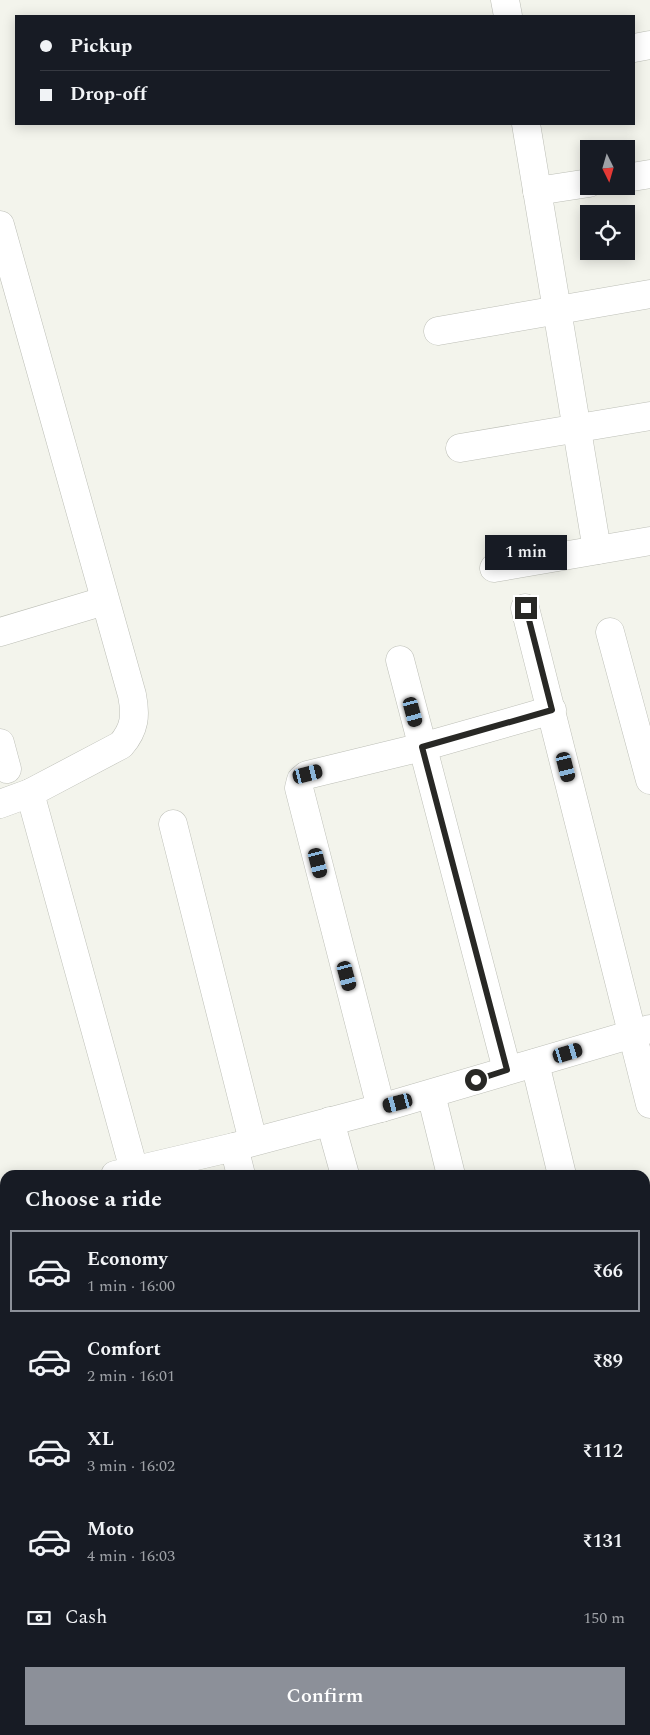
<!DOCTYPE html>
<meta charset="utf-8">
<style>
:root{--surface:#171b24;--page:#242831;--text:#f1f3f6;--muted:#9ea1a6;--line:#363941;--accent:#8c9099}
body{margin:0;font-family:Spectral,serif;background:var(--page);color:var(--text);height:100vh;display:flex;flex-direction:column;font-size:19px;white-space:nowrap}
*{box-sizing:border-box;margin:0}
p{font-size:16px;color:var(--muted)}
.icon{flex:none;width:28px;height:28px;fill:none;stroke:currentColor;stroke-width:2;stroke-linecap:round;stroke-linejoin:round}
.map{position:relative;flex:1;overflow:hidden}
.panel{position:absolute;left:0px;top:1170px;width:650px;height:565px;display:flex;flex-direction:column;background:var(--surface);border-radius:15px 15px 0 0;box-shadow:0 2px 12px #0003}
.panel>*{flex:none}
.banner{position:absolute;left:15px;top:15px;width:620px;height:110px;border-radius:0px;box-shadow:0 2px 12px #0003;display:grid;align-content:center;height:110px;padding:0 25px;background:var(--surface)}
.needle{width:32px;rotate:175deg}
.fabs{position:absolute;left:580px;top:140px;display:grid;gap:10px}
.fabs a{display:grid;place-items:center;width:55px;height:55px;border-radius:0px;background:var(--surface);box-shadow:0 2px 12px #0003;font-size:25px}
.end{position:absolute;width:22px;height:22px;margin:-11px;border:6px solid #282825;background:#fff;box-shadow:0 0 0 2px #fff}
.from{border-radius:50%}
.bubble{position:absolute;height:35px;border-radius:0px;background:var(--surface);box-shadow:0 2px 12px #0003;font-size:16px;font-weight:600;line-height:35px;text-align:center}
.car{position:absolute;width:15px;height:30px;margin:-15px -8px;border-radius:6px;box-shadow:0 0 4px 1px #0007;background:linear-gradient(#222 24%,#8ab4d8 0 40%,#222 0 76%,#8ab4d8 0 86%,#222 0)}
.banner b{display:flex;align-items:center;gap:18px;height:48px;font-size:19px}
.banner b+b{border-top:1px solid var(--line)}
.banner i{width:12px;height:12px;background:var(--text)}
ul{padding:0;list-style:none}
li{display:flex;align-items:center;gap:15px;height:82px;margin:0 10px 8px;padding:0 15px;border:2px solid transparent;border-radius:0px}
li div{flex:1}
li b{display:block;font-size:19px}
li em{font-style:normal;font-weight:600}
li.active{border-color:var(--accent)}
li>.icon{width:45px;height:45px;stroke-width:1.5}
h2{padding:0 25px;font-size:22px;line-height:60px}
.pay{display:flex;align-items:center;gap:12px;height:55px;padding:0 25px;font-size:19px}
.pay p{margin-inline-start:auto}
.action{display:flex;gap:10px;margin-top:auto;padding:10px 25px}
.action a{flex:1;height:58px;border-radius:0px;background:var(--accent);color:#fff;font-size:20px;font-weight:600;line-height:58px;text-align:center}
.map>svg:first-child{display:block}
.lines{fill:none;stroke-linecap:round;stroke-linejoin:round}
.minor-casing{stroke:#bdbfb7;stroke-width:29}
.tertiary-casing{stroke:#bdbfb7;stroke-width:29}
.minor{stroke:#fff;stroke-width:28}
.tertiary{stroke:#fff;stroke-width:28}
.route{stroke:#282825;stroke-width:6}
</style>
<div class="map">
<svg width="650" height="1735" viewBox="0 0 650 1735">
<rect width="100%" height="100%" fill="#f3f4ec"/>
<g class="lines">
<defs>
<g id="minor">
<polyline points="505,0 508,16"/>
<polyline points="634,48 650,45"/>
<polyline points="526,124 597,550"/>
<polyline points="626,178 650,174"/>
<polyline points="537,191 589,183"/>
<path d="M 0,225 L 132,695 C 136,715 135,729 121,745 L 30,793 L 0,804"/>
<polyline points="438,331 650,294"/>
<polyline points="460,448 650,416"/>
<polyline points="494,568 650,541"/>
<polyline points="525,608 650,1104"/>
<polyline points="0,632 104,601"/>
<polyline points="610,632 650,780"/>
<polyline points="400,660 507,1070"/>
<polyline points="0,743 7,769"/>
<polyline points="30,793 134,1170"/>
<polyline points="173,824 253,1141"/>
<polyline points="535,1063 562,1175"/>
<polyline points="431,1094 451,1175"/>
<polyline points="381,1108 299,788 301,780 307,775 422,747 552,710"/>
<polyline points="330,1121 345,1175"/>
<polyline points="234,1147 241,1175"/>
<polyline points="115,1175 234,1147 381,1108 650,1029"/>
<polyline points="0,1205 3,1214"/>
<polyline points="0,1288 5,1299"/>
<polyline points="0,1424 5,1421"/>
<polyline points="645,1451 650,1457"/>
<polyline points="0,1475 5,1486"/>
<polyline points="645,1580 650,1586"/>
<polyline points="0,1646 5,1643"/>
<polyline points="215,1730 219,1735"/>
<polyline points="318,1730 322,1735"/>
<polyline points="431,1730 435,1735"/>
<polyline points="541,1730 545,1735"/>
<polyline points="342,1735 348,1730"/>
</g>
<g id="tertiary">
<polyline points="645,1696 650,1672"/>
<polyline points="637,1735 638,1730"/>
</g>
</defs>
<use href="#minor" class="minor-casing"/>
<use href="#tertiary" class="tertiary-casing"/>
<use href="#minor" class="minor"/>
<use href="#tertiary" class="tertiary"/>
</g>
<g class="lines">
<polyline class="route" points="476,1080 507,1070 422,747 552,710 526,608"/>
</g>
</svg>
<div class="fabs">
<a><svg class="needle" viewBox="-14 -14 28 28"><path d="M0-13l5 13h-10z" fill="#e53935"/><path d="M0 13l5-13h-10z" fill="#9ea1a6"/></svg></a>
<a><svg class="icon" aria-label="locate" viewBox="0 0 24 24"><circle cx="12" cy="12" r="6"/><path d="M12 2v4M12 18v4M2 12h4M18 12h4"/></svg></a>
</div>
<i class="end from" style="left:476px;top:1080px"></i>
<i class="end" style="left:526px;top:608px"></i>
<div class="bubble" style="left:485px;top:535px;width:82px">1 min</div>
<i class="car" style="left:413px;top:712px;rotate:165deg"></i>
<i class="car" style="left:566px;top:767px;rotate:166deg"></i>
<i class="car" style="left:308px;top:774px;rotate:76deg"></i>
<i class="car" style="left:318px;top:863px;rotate:166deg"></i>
<i class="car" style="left:347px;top:976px;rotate:165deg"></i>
<i class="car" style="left:568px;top:1053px;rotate:73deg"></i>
<i class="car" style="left:398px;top:1103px;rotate:255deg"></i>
<div class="banner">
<b><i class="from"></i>Pickup</b>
<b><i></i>Drop-off</b>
</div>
<section class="panel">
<h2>Choose a ride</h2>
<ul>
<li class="active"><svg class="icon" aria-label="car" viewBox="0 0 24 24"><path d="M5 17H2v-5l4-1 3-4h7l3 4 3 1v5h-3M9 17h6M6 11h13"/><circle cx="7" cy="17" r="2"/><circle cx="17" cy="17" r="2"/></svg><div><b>Economy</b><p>1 min · 16:00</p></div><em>₹66</em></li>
<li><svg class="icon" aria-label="car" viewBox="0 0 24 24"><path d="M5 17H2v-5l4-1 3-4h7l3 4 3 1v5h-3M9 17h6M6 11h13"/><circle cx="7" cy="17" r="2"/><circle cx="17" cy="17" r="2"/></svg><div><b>Comfort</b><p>2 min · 16:01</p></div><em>₹89</em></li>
<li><svg class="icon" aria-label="car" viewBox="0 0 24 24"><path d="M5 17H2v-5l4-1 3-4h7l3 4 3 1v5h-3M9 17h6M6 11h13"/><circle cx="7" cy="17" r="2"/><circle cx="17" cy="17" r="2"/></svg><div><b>XL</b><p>3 min · 16:02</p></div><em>₹112</em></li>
<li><svg class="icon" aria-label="car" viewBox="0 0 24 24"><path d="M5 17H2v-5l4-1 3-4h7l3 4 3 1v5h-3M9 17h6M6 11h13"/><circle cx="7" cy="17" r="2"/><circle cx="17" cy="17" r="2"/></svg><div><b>Moto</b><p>4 min · 16:03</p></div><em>₹131</em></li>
</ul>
<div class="pay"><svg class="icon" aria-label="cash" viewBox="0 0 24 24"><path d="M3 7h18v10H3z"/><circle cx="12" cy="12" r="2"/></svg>Cash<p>150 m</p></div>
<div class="action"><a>Confirm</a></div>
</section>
</div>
